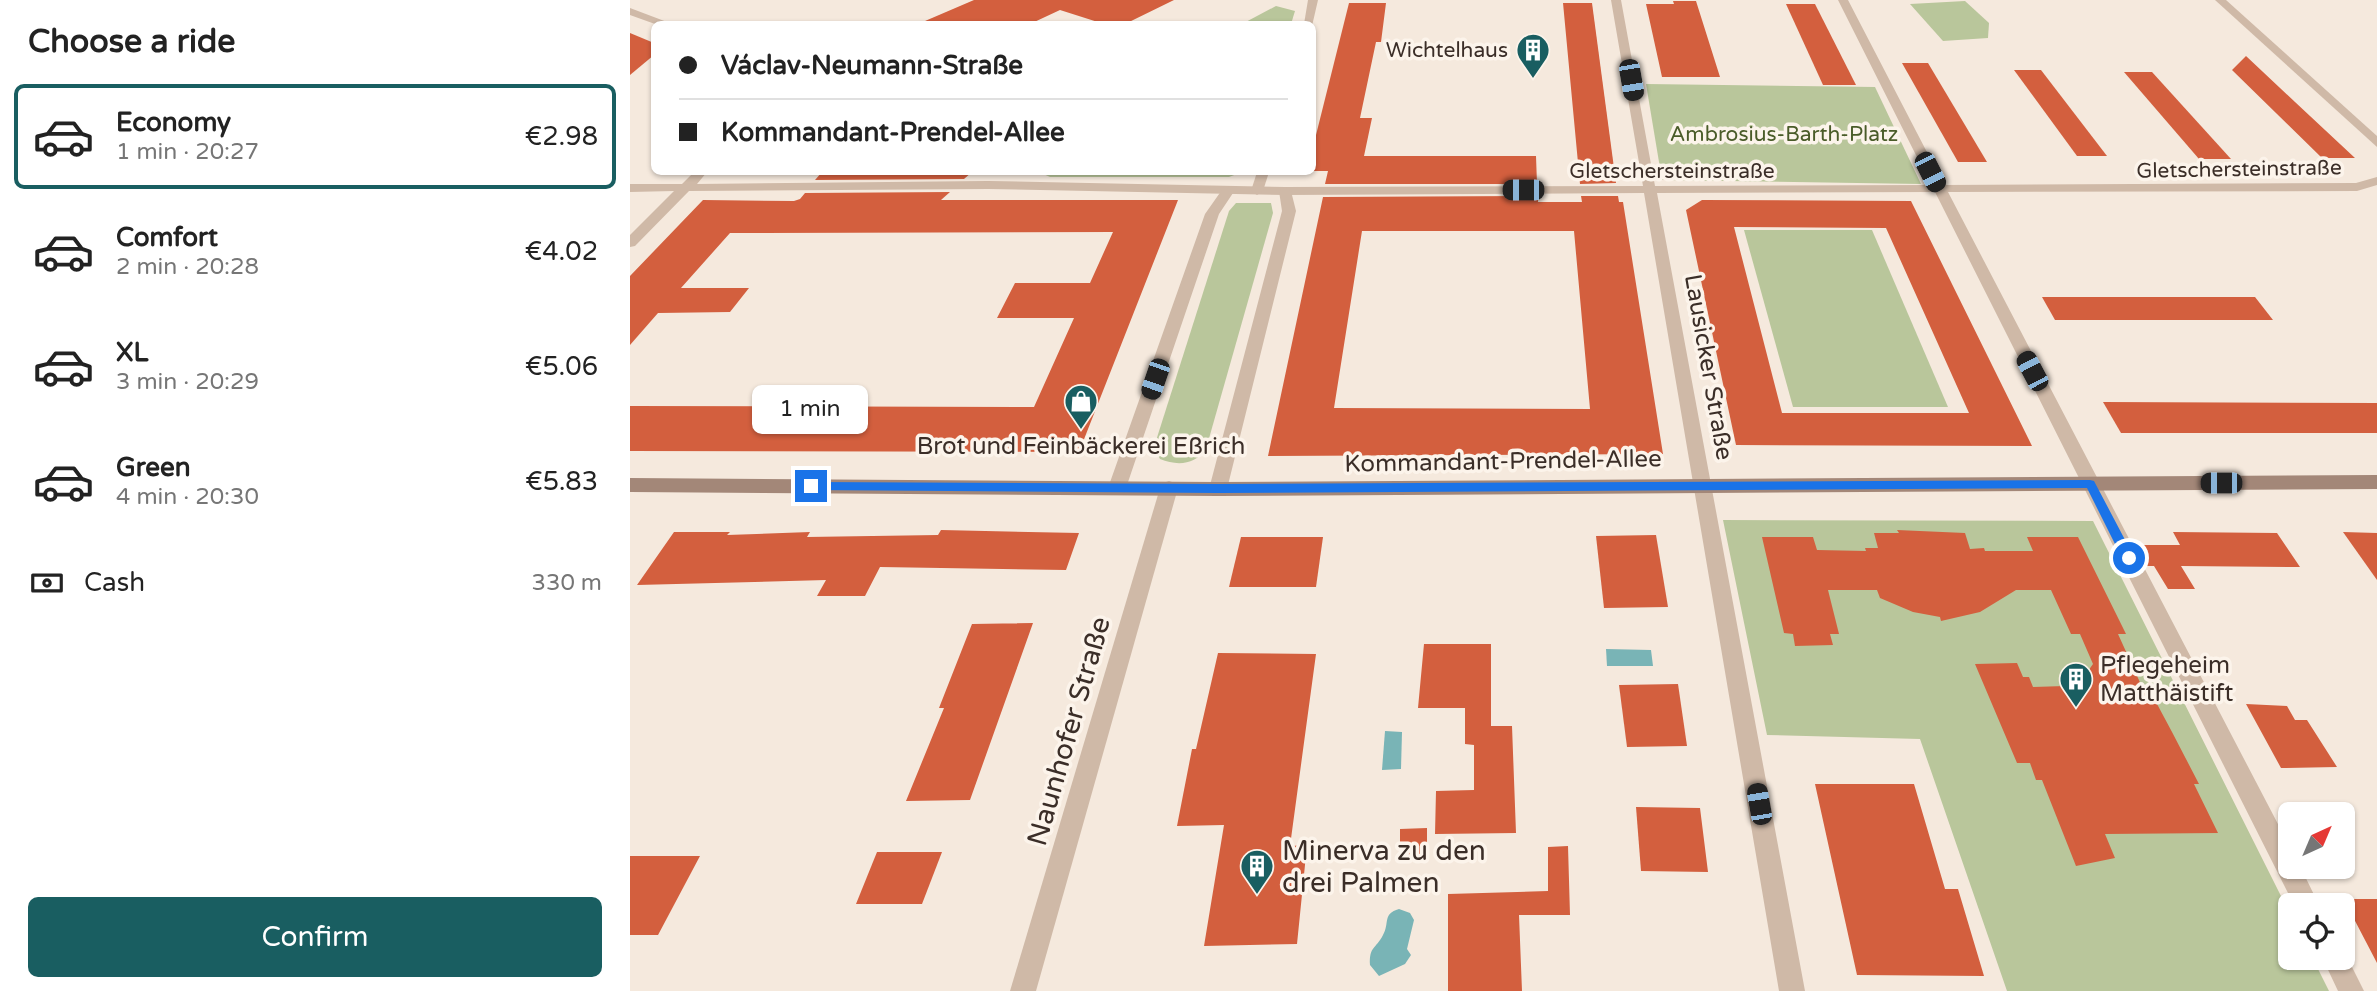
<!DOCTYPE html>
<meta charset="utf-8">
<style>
:root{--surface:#fff;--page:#f2f2f2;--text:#222;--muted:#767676;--line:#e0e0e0;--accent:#195e61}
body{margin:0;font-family:"Varela Round",sans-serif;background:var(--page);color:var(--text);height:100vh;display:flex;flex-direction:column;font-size:26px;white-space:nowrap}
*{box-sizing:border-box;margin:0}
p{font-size:23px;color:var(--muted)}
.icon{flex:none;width:38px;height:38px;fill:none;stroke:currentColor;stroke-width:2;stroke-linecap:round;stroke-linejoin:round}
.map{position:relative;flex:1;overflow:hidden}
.drawer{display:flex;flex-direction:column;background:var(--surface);width:630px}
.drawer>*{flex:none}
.hud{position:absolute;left:21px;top:21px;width:665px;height:154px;border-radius:10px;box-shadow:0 2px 5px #0004;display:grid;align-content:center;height:154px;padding:0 28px;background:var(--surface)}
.needle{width:46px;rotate:44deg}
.controls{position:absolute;left:1648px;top:802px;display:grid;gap:14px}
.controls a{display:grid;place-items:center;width:77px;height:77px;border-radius:10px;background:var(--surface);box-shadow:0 2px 5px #0004;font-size:35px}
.end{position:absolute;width:32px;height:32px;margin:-16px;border:9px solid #1a73e8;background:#fff;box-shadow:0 0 0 4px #fff}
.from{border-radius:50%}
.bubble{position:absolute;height:49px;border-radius:10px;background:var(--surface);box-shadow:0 2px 5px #0004;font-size:23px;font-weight:600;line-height:49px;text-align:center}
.car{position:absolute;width:21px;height:42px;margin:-21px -10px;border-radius:9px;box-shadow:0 0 5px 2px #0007;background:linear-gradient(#222 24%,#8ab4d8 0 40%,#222 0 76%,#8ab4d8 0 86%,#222 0)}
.hud b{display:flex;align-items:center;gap:24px;height:66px;font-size:26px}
.hud b+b{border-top:2px solid var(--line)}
.hud i{width:18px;height:18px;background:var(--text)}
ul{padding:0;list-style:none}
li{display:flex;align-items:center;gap:21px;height:105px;margin:0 14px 10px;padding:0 14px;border:4px solid transparent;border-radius:10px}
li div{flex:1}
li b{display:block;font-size:26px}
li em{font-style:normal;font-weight:600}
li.on{border-color:var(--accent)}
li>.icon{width:63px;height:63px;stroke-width:1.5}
h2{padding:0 28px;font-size:32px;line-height:84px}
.pay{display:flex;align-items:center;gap:18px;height:77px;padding:0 28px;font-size:26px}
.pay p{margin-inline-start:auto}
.cta{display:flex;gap:14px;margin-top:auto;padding:14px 28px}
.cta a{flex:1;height:80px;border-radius:10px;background:var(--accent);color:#fff;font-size:28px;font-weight:600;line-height:80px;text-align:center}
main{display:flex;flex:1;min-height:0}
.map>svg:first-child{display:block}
.green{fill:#b9c69b}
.water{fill:#79b4b6}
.building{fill:#d35f3e;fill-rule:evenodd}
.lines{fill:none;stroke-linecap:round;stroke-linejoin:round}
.minor{fill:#cfb9a7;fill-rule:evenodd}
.tertiary{fill:#cfb9a7;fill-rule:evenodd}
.secondary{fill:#a38778;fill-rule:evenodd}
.route{fill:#1a73e8}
.labels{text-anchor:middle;stroke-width:7;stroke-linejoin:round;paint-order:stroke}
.far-poi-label{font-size:21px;fill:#3b2e28;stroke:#fcf4eb;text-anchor:end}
.far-park-label{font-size:21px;fill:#4a5c29;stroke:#fcf4eb}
.far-street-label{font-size:21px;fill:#3b2e28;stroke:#fcf4eb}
.street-label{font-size:24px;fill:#3b2e28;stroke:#fcf4eb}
.poi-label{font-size:24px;fill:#3b2e28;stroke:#fcf4eb}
.near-street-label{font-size:28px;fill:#3b2e28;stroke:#fcf4eb}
.near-poi-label{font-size:28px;fill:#3b2e28;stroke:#fcf4eb;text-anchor:start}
</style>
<main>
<section class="drawer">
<h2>Choose a ride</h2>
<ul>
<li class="on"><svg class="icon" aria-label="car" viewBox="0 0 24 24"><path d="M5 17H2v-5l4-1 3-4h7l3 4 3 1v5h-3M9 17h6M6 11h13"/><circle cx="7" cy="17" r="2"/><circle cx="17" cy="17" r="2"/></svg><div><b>Economy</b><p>1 min · 20:27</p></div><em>€2.98</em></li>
<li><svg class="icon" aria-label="car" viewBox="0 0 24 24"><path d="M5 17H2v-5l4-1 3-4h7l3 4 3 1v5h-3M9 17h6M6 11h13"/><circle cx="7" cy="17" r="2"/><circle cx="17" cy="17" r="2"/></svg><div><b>Comfort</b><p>2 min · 20:28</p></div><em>€4.02</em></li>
<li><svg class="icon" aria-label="car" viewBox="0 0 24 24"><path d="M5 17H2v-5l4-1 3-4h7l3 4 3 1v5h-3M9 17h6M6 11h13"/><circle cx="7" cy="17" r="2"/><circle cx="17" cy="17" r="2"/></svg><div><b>XL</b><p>3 min · 20:29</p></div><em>€5.06</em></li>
<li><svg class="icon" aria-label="car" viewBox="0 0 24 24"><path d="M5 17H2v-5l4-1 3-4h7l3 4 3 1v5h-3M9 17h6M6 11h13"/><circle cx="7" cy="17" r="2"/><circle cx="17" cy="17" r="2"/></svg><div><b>Green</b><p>4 min · 20:30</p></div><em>€5.83</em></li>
</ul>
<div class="pay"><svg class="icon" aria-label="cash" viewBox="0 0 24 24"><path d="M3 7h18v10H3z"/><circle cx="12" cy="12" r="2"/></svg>Cash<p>330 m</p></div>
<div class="cta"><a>Confirm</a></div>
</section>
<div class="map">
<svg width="1747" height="991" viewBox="0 0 1747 991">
<rect width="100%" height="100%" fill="#f5e9dd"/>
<g class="green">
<polygon points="1335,1 1359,23 1358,38 1313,41 1280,4"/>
<polygon points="646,6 665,11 661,24 612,24"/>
<polygon points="1016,84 1245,87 1291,184 1032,180"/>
<polygon points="409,172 612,172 599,177 420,177"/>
<path d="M 606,203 L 641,203 L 643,213 L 576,449 C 565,465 547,466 530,459 L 524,447 L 599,211 Z"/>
<polygon points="1114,230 1242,230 1318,407 1163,407"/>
<polygon points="1093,520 1463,521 1661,916 1661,957 1682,957 1699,991 1377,991 1290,739 1137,735"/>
</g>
<g class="water">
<polygon points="976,649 1021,650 1023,666 977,666"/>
<polygon points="755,731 772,732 771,769 752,770"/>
<path d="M 769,909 L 780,913 L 784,920 L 777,949 L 781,955 L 775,964 L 749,976 L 740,965 C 739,946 746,949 753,935 C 760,923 752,914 769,909 Z"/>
</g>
<g class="building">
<polygon points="344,0 544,0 495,24 474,24 430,10 400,24 288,24"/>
<polygon points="1043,1 1066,1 1090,77 1032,77 1016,4 1044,4"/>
<polygon points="719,3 756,3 751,42 746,42 730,118 742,118 734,156 906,156 907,184 695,184 698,171 682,171 682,151"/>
<polygon points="933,3 962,3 986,183 950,184"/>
<polygon points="1156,4 1185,4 1226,85 1193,85"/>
<polygon points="0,33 24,43 24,55 0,75"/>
<polygon points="1616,56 1665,102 1725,158 1692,158 1602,70"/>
<polygon points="1272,63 1298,63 1357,162 1328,162"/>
<polygon points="1384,70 1411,70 1477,156 1447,156"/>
<polygon points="1494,72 1522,72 1601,159 1569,159"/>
<polygon points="192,172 342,172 334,179 185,180"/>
<polygon points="320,192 311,200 548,200 449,452 0,451 0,406 404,407 444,318 367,318 385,283 460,283 483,232 100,233 51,288 119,288 100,312 28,313 0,345 0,276 73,200 164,201 170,199 175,193"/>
<path d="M 908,196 L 908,202 L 952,202 L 951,196 L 988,196 L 989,202 L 993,202 L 1033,454 L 638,456 L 693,197 ZM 732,231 L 944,231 L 960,409 L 704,408 Z"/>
<path d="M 1072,200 L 1281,201 L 1402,446 L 1106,445 L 1056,210 ZM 1104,227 L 1256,228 L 1339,413 L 1152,413 Z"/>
<polygon points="1412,297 1625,297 1643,320 1425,320"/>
<polygon points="1473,402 1747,403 1747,433 1491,433"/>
<polygon points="311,530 449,533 436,570 250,567 235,596 187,596 196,580 7,585 44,532 100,532 97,535 180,532 177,537 308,535"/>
<polygon points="1267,530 1335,533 1340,549 1354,548 1355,551 1403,551 1397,537 1448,537 1496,634 1488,634 1513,689 1519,689 1542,732 1569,784 1564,784 1588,833 1475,834 1485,858 1446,866 1412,780 1406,780 1400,763 1387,763 1345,664 1387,663 1393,677 1399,677 1403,687 1435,686 1444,691 1463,664 1450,634 1441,634 1421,590 1386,590 1350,612 1311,621 1310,617 1283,612 1250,598 1247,590 1198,590 1209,634 1200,634 1203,645 1165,646 1163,634 1154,633 1132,537 1183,537 1187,550 1236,551 1235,548 1248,548 1244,533 1269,533"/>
<polygon points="1543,532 1647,533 1670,567 1551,566 1565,589 1538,589 1524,566 1516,566 1505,545 1550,545"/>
<polygon points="1713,532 1747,533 1747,580"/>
<polygon points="1026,535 1038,607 974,608 966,536"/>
<polygon points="611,537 693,537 686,587 599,587"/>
<polygon points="403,623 340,800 276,801 314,708 309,708 342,624"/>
<polygon points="794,644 861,644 861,726 882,726 886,833 805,834 806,791 844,790 844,745 835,744 835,708 788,708"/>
<polygon points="588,653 686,654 660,846 677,845 667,944 574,946 594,825 547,826 562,749 566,749"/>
<polygon points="1048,684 1057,746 997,747 989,685"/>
<polygon points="1616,704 1657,706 1665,720 1677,720 1707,767 1651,768"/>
<polygon points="1185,784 1284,784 1315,889 1328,889 1354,976 1227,975"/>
<polygon points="1006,807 1070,808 1078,872 1011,871"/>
<polygon points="797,828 797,860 770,861 770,829"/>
<polygon points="938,846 940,915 889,915 892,991 818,991 818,894 918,891 918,847"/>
<polygon points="247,852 312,852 292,904 226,904"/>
<polygon points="0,856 70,856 28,935 0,935"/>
<polygon points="1713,899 1747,899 1747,963 1723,917"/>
</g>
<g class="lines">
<g class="minor">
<polygon points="981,0 991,0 1025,186 1301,185 1208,0 1218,0 1314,185 1726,183 1747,177 1747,185 1727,191 1318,192 1661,849 1661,866 1670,866 1689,905 1664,905 1305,192 1027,193 1175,991 1149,991 1014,193 655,195 358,189 59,191 5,246 0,247 0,235 44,191 0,192 0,184 52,184 64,172 77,172 67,184 358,181 655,187 1013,186"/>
<polygon points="1585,0 1596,0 1747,136 1747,147"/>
<polygon points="0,8 37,22 38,24 25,24 0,15"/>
<polygon points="539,481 545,483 548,488 406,991 380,991 530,488 533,483"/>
<polygon points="1713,949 1734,991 1708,991 1692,957 1713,957"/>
</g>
<g class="tertiary">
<polygon points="678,0 688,0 682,26 674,24"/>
<polygon points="627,172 639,172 633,191 627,195 621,191"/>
<polygon points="599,186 605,190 589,214 496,488 493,493 481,493 478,488 575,214 594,187"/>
<polygon points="655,187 661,191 666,211 597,489 594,494 582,494 579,489 652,211 649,191"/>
</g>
<polygon class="secondary" points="1747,475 1747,489 588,496 0,492 0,478 588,482"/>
</g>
<polygon class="route" points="1460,480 1464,481 1503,555 1503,562 1494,562 1457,488 588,493 181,490 175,486 181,482 588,484"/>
<defs>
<symbol id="building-pin" viewBox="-11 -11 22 30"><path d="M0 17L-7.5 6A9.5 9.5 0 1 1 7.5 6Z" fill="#195e61" stroke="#fcf4eb"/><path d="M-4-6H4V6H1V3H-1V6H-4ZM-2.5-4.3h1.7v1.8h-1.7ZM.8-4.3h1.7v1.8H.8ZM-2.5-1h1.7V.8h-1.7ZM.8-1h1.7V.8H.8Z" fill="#fff"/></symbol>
<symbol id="shop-pin" viewBox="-11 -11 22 30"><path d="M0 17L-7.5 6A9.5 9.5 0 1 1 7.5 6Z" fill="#195e61" stroke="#fcf4eb"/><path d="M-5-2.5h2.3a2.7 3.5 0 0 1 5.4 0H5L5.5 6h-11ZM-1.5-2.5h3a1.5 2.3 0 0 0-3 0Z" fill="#fff"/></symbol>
</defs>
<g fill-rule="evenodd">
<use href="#building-pin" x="884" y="31" width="38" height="52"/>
<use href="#shop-pin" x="432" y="382" width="38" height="52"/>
<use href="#building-pin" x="1427" y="660" width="38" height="52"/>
<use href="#building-pin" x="608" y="847" width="38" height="52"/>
</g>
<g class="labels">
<g class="far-poi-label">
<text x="878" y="57">Wichtelhaus</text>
</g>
<g class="far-park-label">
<text x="1154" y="141">Ambrosius-Barth-Platz</text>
</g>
<g class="far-street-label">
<text transform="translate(1609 169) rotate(-1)" y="7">Gletschersteinstraße</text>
<text x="1042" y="178">Gletschersteinstraße</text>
</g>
<g class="street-label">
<text transform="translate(1079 367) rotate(80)" y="8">Lausicker Straße</text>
<text transform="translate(873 461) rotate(-1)" y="8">Kommandant-Prendel-Allee</text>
</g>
<g class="poi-label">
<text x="451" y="454">Brot und Feinbäckerei Eßrich</text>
<text x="1470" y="673" text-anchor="start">Pflegeheim<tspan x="1470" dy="28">Matthäistift</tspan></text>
</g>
<g class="near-street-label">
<text transform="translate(438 731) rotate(-74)" y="10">Naunhofer Straße</text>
</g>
<g class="near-poi-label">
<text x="652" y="860">Minerva zu den<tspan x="652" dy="32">drei Palmen</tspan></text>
</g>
</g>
</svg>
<div class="controls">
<a><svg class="needle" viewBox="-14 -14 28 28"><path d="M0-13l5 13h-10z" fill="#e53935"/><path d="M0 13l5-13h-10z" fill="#767676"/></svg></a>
<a><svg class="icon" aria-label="locate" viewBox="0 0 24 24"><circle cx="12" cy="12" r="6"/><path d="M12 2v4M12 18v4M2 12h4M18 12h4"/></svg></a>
</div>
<i class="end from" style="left:1499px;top:558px"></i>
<i class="end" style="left:181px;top:486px"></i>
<div class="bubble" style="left:122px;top:385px;width:116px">1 min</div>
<i class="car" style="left:1001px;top:80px;rotate:170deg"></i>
<i class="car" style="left:1300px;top:172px;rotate:153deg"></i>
<i class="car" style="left:893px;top:190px;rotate:270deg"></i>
<i class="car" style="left:1402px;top:371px;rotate:332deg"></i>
<i class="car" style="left:525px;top:379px;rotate:199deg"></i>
<i class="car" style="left:1591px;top:483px;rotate:270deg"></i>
<i class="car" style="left:1129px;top:804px;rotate:350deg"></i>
<div class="hud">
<b><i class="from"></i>Václav-Neumann-Straße</b>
<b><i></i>Kommandant-Prendel-Allee</b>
</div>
</div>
</main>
